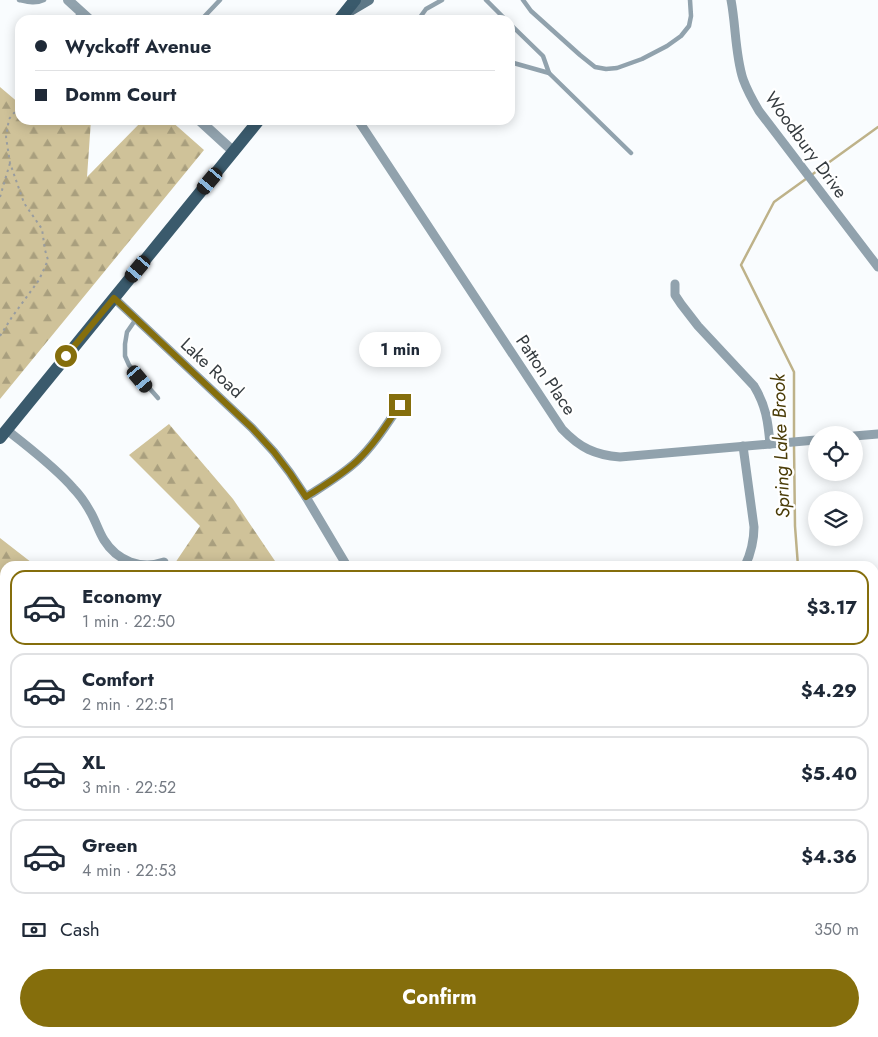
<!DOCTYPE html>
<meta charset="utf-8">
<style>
:root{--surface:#fff;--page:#f6f6f7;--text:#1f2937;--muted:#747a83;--line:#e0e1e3;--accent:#856e0c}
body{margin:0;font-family:Jost,sans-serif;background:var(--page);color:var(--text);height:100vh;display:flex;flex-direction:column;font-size:19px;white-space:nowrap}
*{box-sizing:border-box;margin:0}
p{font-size:16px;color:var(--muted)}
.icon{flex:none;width:28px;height:28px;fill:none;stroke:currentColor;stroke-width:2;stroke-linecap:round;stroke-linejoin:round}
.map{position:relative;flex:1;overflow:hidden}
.panel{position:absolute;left:0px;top:561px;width:879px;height:476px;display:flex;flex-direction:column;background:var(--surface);border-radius:15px 15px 0 0;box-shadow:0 2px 12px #0003}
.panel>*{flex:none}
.top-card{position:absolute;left:15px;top:15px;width:500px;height:110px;border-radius:15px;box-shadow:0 2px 12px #0003;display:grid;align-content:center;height:110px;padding:0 20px;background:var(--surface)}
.fabs{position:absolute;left:808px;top:426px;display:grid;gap:10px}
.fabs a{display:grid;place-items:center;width:55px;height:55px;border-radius:50%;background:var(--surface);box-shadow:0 2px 12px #0003;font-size:25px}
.end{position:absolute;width:22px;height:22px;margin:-11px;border:6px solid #856e0c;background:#fff;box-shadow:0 0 0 2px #fff}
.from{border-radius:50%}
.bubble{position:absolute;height:35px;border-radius:18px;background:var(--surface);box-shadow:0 2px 12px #0003;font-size:16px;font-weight:700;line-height:35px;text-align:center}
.car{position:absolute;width:15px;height:30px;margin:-15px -8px;border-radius:6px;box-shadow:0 0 4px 1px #0007;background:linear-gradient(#222 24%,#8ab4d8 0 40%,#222 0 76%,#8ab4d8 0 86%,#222 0)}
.top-card b{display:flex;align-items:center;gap:18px;height:48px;font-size:19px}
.top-card b+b{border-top:1px solid var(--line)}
.top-card i{width:12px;height:12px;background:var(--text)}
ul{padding:9px 0 0;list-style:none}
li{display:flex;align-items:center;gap:15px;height:75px;margin:0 10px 8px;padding:0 10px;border:2px solid var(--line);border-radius:15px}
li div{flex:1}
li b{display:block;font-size:19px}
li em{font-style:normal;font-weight:700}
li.current{border-color:var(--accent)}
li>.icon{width:45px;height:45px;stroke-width:1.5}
.pay{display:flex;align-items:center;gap:12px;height:55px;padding:0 20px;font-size:19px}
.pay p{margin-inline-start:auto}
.button{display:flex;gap:10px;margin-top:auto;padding:10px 20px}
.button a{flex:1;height:58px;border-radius:30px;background:var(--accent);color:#fff;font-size:20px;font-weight:700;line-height:58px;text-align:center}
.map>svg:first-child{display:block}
.green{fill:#d9d2b8}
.forest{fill:url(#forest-firs)}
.water{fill:url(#water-rules)}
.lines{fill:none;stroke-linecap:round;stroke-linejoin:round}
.stream{stroke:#beb289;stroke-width:2.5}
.path{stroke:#989c9f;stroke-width:2;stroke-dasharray:2.5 4;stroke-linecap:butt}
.service{stroke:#91a2ad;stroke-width:4.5}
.minor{stroke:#91a2ad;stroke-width:9}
.tertiary{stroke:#91a2ad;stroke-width:10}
.secondary{stroke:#5e7887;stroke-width:10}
.primary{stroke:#3a5a6c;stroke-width:12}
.route{stroke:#856e0c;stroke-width:6}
.labels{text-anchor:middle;stroke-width:4.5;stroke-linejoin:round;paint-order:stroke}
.street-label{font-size:18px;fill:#363c40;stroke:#fff}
.water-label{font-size:19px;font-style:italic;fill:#4a3c07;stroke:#fff}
</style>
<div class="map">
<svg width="878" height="1037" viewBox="0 0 878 1037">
<defs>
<pattern id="forest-firs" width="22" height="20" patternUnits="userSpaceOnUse" patternTransform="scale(1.25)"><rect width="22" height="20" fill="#cfc299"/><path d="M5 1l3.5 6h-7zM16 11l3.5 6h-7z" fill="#a99f7e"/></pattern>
<pattern id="water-rules" width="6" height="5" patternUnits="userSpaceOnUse" patternTransform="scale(1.25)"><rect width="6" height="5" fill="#beb289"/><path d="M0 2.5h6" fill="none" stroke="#9b9271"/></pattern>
</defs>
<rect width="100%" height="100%" fill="#f9fcfe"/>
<g class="green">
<polygon points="5,759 5,918 0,911 0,762"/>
<polygon points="0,944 5,951 5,1032 46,1033 48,1037 0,1037"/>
</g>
<g class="forest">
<polygon points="0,87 20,104 20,120 40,120 42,122 44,120 91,120 87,177 143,120 170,120 204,150 0,399"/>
<polygon points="169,424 233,499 275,561 272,566 173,566 200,526 129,455"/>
<polygon points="0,538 36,566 5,566 5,831 0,838"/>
<polygon points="874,885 878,888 878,1029 870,1037 253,1037 256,1032 874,1032"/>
</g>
<polygon class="water" points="151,1033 256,1033 253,1037 157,1037"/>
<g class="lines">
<g class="stream">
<polyline points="794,439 794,372 741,265 774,202 878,127"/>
<polyline points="794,445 795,526 798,566"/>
<polyline points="0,605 5,611"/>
<polyline points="0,785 5,783"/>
<polyline points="0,785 5,787"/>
<polyline points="314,1032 315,1037"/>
<polyline points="454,1032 461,1037"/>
<polyline points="436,1037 448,1032"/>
<polyline points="498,1037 502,1032"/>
</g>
<g class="path">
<polyline points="0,197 10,163"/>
<polyline points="0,336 12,317 39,280 48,260 45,250 42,229 24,203 10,163 6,137 9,119 20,106"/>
<polyline points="0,810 5,805"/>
<polyline points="874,950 878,956"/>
<polyline points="874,1007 878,1006"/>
<polyline points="638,1032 644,1037"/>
<polyline points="705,1037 716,1032"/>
</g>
<g class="service">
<path d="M 19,0 C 28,2 35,4 44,0"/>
<polyline points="486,0 506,20"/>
<polyline points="523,0 531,11 580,55 595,67 606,69 617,68 642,59 667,46 681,36 689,26 691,16 690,0"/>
<polyline points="74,20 80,13"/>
<polyline points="201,20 220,0"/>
<polyline points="418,20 426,9 442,0"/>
<polyline points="510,24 543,56 549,73 631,153"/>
<polyline points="510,62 549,73"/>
<polyline points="136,319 127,332 125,344 125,356 129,365 158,398"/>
<polyline points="0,917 5,923"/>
<polyline points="60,1032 62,1037"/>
</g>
<g class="minor">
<path d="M 731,0 C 736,26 735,54 743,79 C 747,90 753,101 759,111 L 878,267"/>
<path d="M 358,120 L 562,429 C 580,448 595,455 620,457 L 816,440"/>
<path d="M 675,284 L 675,295 L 681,304 L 698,326 L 754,386 C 766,406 768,421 770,444"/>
<polyline points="114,298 252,428 274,452 290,473 306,497 347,566"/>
<path d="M 7,430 C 29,448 55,467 73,488 C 80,495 86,504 91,513 C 96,522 99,532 104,540 C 117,561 141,570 164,562"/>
<polyline points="854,436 878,434"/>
<path d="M 743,446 L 754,527 C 754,542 751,553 745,566"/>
<path d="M 306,497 C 323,486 342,475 357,461 C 374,445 387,424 400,405"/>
<polyline points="874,609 878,609"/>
<polyline points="874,791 878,800"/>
</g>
<g class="tertiary">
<polyline points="68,0 90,20"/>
<polyline points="199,120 234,152"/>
</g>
<polyline class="secondary" points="347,13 369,0"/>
<g class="primary">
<polyline points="339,20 355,0"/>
<polyline points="0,438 259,120"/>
</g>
</g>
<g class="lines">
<path class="route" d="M 66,356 L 114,298 L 252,428 L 274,452 L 290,473 L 306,497 C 323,486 342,475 357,461 C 374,445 387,424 400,405"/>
</g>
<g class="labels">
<g class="street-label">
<text transform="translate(806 145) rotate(54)" y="6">Woodbury Drive</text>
<text transform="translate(212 368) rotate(43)" y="6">Lake Road</text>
<text transform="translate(546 375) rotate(56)" y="6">Patton Place</text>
</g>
<g class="water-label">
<text transform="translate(780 446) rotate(-92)" y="7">Spring Lake Brook</text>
</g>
</g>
</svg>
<div class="fabs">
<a><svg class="icon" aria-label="locate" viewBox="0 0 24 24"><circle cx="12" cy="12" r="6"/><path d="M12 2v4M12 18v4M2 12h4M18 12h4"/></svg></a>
<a><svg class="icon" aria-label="layers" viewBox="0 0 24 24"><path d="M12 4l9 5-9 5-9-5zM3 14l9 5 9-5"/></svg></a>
</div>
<i class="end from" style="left:66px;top:356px"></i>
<i class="end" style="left:400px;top:405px"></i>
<div class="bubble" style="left:359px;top:332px;width:82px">1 min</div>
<i class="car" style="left:210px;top:181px;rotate:220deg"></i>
<i class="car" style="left:138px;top:269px;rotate:220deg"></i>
<i class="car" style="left:140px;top:379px;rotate:140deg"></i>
<div class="top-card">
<b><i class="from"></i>Wyckoff Avenue</b>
<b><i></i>Domm Court</b>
</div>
<section class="panel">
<ul>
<li class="current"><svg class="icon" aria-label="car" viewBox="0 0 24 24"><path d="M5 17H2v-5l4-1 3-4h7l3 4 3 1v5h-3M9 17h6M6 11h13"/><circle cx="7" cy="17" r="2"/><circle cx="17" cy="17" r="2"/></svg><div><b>Economy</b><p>1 min · 22:50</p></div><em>$3.17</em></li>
<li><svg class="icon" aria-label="car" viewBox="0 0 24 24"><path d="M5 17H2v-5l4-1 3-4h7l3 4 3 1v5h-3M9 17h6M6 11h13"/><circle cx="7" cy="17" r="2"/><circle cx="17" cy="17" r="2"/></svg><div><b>Comfort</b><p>2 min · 22:51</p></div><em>$4.29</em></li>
<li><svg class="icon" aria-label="car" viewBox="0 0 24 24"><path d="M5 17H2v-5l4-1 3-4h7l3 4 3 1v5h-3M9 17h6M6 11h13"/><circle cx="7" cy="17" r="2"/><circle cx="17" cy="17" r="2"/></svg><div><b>XL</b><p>3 min · 22:52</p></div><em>$5.40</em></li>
<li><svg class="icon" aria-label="car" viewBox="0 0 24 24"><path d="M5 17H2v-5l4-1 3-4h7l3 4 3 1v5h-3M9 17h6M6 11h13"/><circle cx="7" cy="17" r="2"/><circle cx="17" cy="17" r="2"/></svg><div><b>Green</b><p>4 min · 22:53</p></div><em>$4.36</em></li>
</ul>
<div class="pay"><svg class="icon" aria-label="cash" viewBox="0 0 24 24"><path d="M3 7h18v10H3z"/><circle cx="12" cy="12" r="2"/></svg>Cash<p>350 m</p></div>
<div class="button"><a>Confirm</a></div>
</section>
</div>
